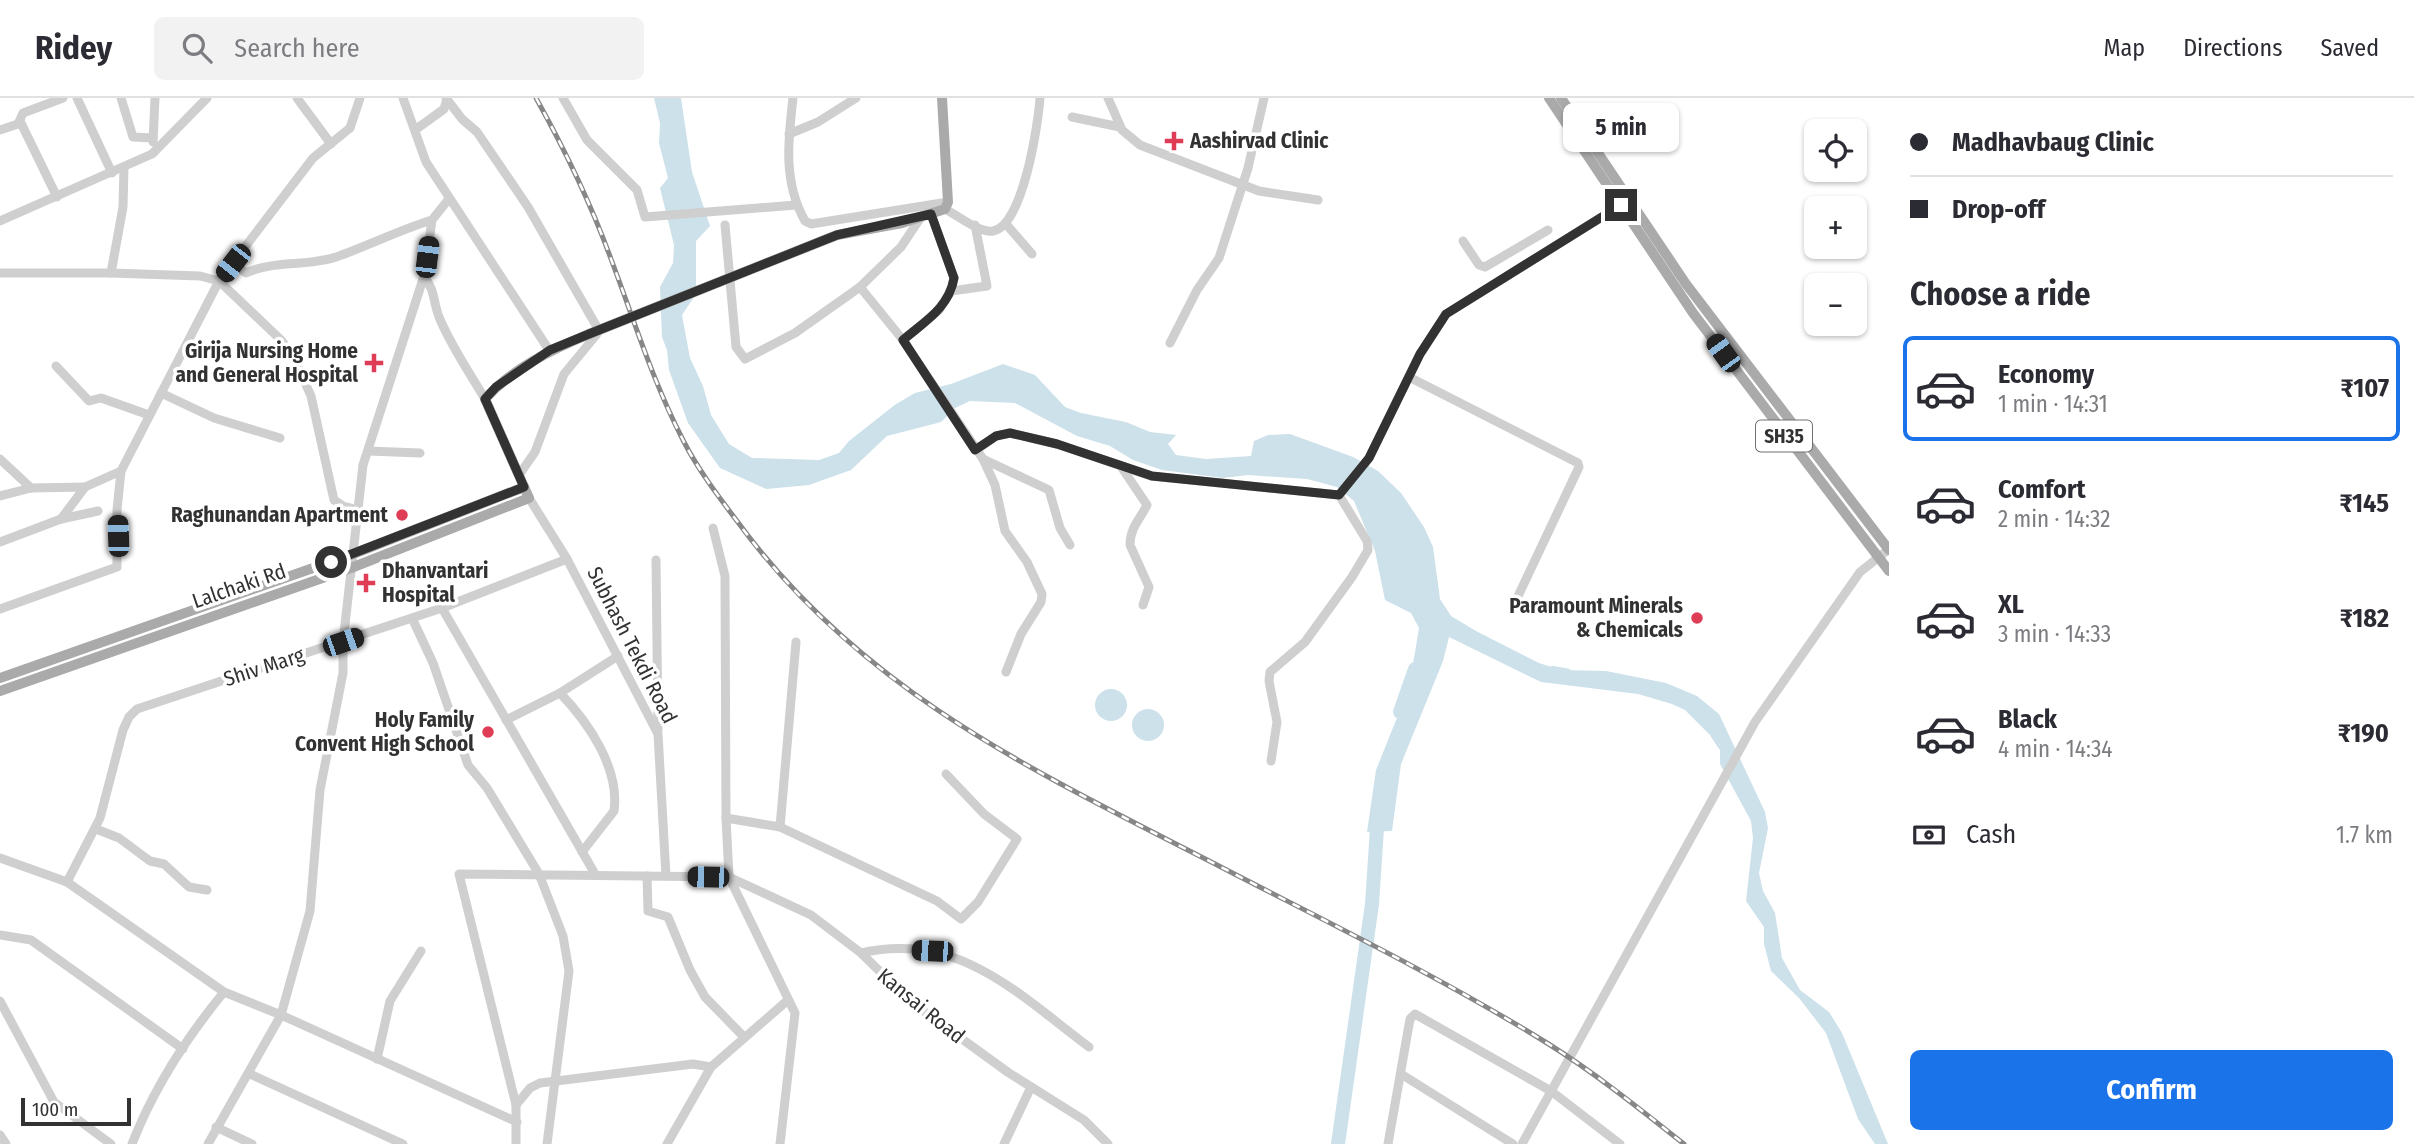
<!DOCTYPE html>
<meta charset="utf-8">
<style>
:root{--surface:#fff;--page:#f2f2f3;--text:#2b2b33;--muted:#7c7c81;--line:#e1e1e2;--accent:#1a73e8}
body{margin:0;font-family:"Fira Sans Condensed",sans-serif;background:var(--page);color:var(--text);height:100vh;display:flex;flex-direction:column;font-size:26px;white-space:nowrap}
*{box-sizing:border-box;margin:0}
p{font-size:23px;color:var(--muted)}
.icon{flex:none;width:38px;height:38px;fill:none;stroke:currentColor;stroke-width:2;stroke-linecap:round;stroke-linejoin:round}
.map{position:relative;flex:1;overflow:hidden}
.panel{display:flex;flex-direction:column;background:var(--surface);width:525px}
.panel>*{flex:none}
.top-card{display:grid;align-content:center;height:154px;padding:0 21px;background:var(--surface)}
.buttons{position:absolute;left:1804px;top:21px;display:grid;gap:14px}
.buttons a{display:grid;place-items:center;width:63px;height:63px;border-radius:10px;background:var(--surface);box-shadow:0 2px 5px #0004;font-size:35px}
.scale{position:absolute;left:21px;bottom:18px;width:110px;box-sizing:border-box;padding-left:7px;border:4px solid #323232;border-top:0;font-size:19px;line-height:24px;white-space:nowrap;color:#323232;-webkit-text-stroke:5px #fff;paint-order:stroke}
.end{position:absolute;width:32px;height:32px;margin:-16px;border:9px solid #323232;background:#fff;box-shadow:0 0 0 4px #fff}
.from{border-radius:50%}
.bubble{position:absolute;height:49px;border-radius:10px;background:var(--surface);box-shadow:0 2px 5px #0004;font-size:23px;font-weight:700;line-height:49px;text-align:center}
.car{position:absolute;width:21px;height:42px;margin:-21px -10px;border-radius:9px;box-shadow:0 0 5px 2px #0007;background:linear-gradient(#222 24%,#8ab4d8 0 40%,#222 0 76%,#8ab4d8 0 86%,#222 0)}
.top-card b{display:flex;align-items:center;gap:24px;height:66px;font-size:26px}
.top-card b+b{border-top:2px solid var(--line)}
.top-card i{width:18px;height:18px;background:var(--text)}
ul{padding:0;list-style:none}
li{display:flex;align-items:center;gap:21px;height:105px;margin:0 14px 10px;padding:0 7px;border:4px solid transparent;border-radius:10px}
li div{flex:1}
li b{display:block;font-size:26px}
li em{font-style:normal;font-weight:700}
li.on{border-color:var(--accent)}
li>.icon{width:63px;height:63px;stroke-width:1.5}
h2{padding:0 21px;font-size:32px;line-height:84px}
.pay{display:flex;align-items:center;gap:18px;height:77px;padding:0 21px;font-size:26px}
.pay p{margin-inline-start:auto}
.action{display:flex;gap:14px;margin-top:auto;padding:14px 21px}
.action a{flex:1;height:80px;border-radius:10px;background:var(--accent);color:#fff;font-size:28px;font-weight:700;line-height:80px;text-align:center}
header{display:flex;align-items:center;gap:42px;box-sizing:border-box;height:98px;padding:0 35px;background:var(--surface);border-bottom:2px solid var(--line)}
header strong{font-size:33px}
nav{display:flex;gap:38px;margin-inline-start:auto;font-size:24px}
.search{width:490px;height:63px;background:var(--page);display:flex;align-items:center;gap:18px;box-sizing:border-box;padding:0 24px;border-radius:10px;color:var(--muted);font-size:26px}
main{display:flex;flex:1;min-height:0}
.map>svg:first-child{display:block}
.water{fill:#cce1ea}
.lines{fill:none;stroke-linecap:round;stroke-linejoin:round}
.stream{stroke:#cce1ea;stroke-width:2.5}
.river{stroke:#cce1ea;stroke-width:14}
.minor{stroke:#cfcfcf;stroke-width:9}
.major{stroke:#aaa;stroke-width:10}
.rail-casing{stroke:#878787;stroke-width:5}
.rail{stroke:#fff;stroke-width:2.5;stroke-dasharray:8;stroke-linecap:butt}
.major-bridge{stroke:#aaa;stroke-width:10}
.route{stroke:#323232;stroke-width:9}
.poi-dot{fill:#df3d55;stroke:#fff;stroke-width:2.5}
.labels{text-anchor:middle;stroke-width:7;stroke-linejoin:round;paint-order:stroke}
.shield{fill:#fff;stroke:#707070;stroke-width:2}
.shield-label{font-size:19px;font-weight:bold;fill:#323232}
.poi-label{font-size:21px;font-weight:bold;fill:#323232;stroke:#fff;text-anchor:end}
.street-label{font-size:21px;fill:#323232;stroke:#fff}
</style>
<header>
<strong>Ridey</strong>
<div class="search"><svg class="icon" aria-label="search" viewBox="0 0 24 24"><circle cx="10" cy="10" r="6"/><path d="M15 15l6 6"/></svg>Search here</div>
<nav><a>Map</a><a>Directions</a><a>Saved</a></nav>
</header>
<main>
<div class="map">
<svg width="1889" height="1046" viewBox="0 0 1889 1046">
<rect width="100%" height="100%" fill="#fff"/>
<g class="water">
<polygon points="654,0 681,0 692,74 710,128 696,143 696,196 682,217 690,260 703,288 711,317 729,346 752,360 819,362 839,355 849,343 896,306 915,295 951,286 1003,266 1035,277 1065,309 1081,315 1126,324 1150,334 1176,337 1168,346 1176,357 1206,361 1251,358 1254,343 1268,337 1290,336 1353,359 1378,373 1401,395 1424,429 1433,449 1440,501 1451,518 1476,533 1539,565 1561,572 1606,573 1666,585 1697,598 1719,616 1765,714 1768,730 1759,775 1763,793 1775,815 1782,860 1800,892 1829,914 1842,935 1888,1046 1875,1046 1858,1021 1826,935 1799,900 1771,873 1764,846 1764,829 1746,803 1753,740 1751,723 1720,666 1720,647 1685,612 1672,606 1638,596 1541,584 1449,539 1443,563 1401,666 1392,733 1367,734 1376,672 1409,590 1419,530 1411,515 1385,502 1375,453 1354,403 1337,389 1307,381 1248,377 1223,380 1162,372 1133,362 1110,348 1077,338 1015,305 970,303 955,310 941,324 887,338 851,372 809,387 766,391 720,370 688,325 669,272 667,252 662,239 660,189 673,165 674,147 660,90 668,80 659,45 660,25"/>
<circle cx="1111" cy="607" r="16"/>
<circle cx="1148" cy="627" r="16"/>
</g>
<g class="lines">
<g class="stream">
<polyline points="1552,569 1569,572"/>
<polyline points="1712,638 1720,650"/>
</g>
<g class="river">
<polyline points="1400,614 1415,571"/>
<polyline points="1338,1046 1372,806 1378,715"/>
</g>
<g class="minor">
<polyline points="77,0 112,75"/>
<polyline points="121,0 133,39 153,40"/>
<polyline points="297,0 331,46"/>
<polyline points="403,0 426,64 549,252"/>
<polyline points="446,0 462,21 477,34 528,109 597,229 597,236 564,276 535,354 519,377"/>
<polyline points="563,0 587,42 637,92 645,119 796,107"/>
<path d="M 793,0 C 788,43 783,84 805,123 L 811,126 L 948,104"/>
<polyline points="1108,0 1122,32 1140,47 1259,93 1318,102"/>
<polyline points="1072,19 1120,29"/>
<polyline points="19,24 23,15 63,0"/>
<polyline points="0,32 21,25 57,99"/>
<polyline points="415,32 444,11 447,1"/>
<polyline points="789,36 818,24 856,0"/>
<polyline points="153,44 155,0"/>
<path d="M 945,111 C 957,117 979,135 993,133 C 1023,128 1038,27 1040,0"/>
<polyline points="931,116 954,180 951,193"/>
<polyline points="921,119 901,149 860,189 903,242 983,361 995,387 1005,433 1027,464 1042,496 1041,504 1021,536 1006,574"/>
<polyline points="0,123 152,56 207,0"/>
<polyline points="1006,126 1032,156"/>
<polyline points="725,127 736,249 745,261 795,235 860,189"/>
<polyline points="1463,143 1479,167 1485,169 1548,132"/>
<path d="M 233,165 L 246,175 C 274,162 306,169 336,159 C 368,148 399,132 432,122"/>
<polyline points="0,175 111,175 200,178 219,183 281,242 293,258 311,298 334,402 343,408 358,412"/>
<polyline points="111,175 123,109 124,69"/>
<path d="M 424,178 C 435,192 433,203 439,219 C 451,248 469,274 485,301"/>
<polyline points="903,242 939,212 951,193 987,188 975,127"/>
<polyline points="1170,245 1197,192 1219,160 1248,70 1264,0"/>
<polyline points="56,268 89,303 101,300 149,317"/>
<polyline points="1411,280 1578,365 1579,369 1512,511"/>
<polyline points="161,295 214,320 280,340"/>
<polyline points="976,352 996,338 1010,335 1057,346 1151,378 1339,397 1369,360 1420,256 1446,216 1626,104"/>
<polyline points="368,353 420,355"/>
<polyline points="0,361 31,390"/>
<polyline points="983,361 1049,392 1060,430 1070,447"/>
<path d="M 1122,370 L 1147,407 C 1140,421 1130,430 1130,447 L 1149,489 L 1143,507"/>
<polyline points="0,398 31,390 85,389"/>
<polyline points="529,400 567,461 658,636 666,778"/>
<polyline points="61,421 98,413"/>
<polyline points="713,430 725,478 726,720 729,779 795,915 780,1046"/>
<polyline points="0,444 61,421 85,389 121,373 219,183 313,60 350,30 360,0"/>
<polyline points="656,462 658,632"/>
<polyline points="442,510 595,776"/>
<polyline points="0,511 117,469 117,412 121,373"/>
<polyline points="412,520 433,565 468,667 487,690 539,776 563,838 569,873 547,1046"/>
<polyline points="506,622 560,595"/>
<polyline points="1271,663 1277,624 1269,583 1270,574 1305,544 1352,479 1368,452 1367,443 1339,397"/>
<polyline points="726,720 780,729 937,803 961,821 978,804 1017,741 984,716 946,676"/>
<polyline points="780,729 796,544"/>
<polyline points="96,731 119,740 150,763 164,766 189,789 207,792"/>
<path d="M 582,754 L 614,713 C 620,670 588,624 560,595 L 618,558"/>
<polyline points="0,760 67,784 224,894 281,917 310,813 320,692 343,575 343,544 363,367 424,178 432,122 448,102"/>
<polyline points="647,778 648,813 668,819 690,872 705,899 743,938"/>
<polyline points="67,784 100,720 123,632 129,619 137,611 442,510 567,461"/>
<polyline points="0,837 31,842 183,951"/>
<path d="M 861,855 C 958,833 1017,895 1089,949"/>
<polyline points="0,903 54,1004 111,1046"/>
<polyline points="377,961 390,903 421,853"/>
<polyline points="250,976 403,1046"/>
<polyline points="1401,976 1513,1046"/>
<polyline points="516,1007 530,990 540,985 693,966 711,969"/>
<polyline points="216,1029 252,1046"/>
<polyline points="0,1037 6,1046"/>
<path d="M 132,1046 C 153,992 187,939 224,894"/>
<polyline points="208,1046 281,917 517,1024"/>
<polyline points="516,1046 516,1007 459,776 729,779 811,817 861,855 911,904 1009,975 1084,1022 1108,1046"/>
<polyline points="667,1046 711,969 788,902"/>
<polyline points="1004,1046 1031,989"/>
<polyline points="1388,1046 1410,921 1415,916 1551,993 1620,1046"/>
<polyline points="1522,1046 1755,624 1860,474 1889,451"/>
</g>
<g class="major">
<polyline points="1549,0 1693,215 1889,473"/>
<polyline points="1561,0 1686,186 1889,452"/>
<polyline points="902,125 945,111 948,104 942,0"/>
<polyline points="0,580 353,456 524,389"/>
<path d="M 0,593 L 351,470 L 529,400 L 485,301 C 513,270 551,252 589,236"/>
</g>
<defs>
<path id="rail" d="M 536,0 C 565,52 591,106 611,161 C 634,222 653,284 683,342 C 697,370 718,398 737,423 C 862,594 1036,674 1219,768 C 1329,825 1442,880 1547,945 C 1595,975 1640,1011 1684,1046"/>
</defs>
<use href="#rail" class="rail-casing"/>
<use href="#rail" class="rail"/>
<polyline class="major-bridge" points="589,236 837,137 902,125"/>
</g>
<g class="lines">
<path class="route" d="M 331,464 L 524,389 L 485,301 L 496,289 L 550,252 L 589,236 L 837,137 L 931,116 L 954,180 C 949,210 924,224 903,242 L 975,352 L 996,338 L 1010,335 L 1057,346 L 1152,378 L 1339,397 L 1369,360 L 1420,256 L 1446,216 L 1621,107"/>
</g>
<g class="poi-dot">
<path d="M1170.5 32.5h7v7h7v7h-7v7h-7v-7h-7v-7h7z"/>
<path d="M370.5 254.5h7v7h7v7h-7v7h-7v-7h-7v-7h7z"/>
<circle cx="402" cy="417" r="7"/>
<path d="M362.5 474.5h7v7h7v7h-7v7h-7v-7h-7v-7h7z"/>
<circle cx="1697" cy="520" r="7"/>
<circle cx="488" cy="634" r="7"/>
</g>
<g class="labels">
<rect class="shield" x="1756" y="322.5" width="56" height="31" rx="5"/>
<g class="shield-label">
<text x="1784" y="345">SH35</text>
</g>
<g class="poi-label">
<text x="1190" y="50" text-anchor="start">Aashirvad Clinic</text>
<text x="358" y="260">Girija Nursing Home<tspan x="358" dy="24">and General Hospital</tspan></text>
<text x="388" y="424">Raghunandan Apartment</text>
<text x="382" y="480" text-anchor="start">Dhanvantari<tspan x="382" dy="24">Hospital</tspan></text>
<text x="1683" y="515">Paramount Minerals<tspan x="1683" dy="24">&amp; Chemicals</tspan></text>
<text x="474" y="629">Holy Family<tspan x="474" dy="24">Convent High School</tspan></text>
</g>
<g class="street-label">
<text transform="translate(239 488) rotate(-19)" y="7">Lalchaki Rd</text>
<text transform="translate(632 547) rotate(63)" y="7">Subhash Tekdi Road</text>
<text transform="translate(264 569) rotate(-18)" y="7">Shiv Marg</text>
<text transform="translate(921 908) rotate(39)" y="7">Kansai Road</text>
</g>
</g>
</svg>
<div class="buttons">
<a><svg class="icon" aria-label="locate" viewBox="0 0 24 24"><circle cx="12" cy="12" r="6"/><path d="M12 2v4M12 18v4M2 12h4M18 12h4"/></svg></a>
<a>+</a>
<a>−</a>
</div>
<div class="scale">100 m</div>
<i class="end from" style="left:331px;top:464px"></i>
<i class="end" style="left:1621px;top:107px"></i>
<div class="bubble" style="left:1563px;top:5px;width:116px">5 min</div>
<i class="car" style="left:427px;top:159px;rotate:7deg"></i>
<i class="car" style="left:233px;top:165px;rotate:218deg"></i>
<i class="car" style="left:1723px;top:255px;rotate:324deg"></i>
<i class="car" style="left:118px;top:438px;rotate:358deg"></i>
<i class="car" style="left:343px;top:544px;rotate:71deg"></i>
<i class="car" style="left:708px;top:779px;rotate:271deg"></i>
<i class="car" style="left:932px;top:853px;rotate:272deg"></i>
</div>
<section class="panel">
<div class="top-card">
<b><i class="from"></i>Madhavbaug Clinic</b>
<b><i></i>Drop-off</b>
</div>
<h2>Choose a ride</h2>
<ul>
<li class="on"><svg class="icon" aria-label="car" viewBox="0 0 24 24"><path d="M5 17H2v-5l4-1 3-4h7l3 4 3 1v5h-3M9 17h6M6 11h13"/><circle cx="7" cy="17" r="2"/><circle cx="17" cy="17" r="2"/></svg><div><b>Economy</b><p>1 min · 14:31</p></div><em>₹107</em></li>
<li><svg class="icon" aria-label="car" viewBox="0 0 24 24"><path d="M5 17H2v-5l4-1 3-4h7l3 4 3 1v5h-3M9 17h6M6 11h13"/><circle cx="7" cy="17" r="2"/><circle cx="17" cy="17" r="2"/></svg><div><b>Comfort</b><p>2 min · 14:32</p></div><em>₹145</em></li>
<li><svg class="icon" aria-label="car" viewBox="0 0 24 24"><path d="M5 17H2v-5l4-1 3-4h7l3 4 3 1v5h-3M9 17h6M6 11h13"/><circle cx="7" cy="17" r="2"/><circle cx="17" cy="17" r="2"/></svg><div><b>XL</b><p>3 min · 14:33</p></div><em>₹182</em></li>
<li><svg class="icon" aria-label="car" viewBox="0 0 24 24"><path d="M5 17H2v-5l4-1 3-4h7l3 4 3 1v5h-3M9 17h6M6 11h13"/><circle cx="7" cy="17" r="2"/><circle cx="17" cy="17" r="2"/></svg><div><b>Black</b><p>4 min · 14:34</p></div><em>₹190</em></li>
</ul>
<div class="pay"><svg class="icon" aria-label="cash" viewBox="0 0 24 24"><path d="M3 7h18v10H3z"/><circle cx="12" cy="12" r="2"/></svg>Cash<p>1.7 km</p></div>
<div class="action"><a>Confirm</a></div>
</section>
</main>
